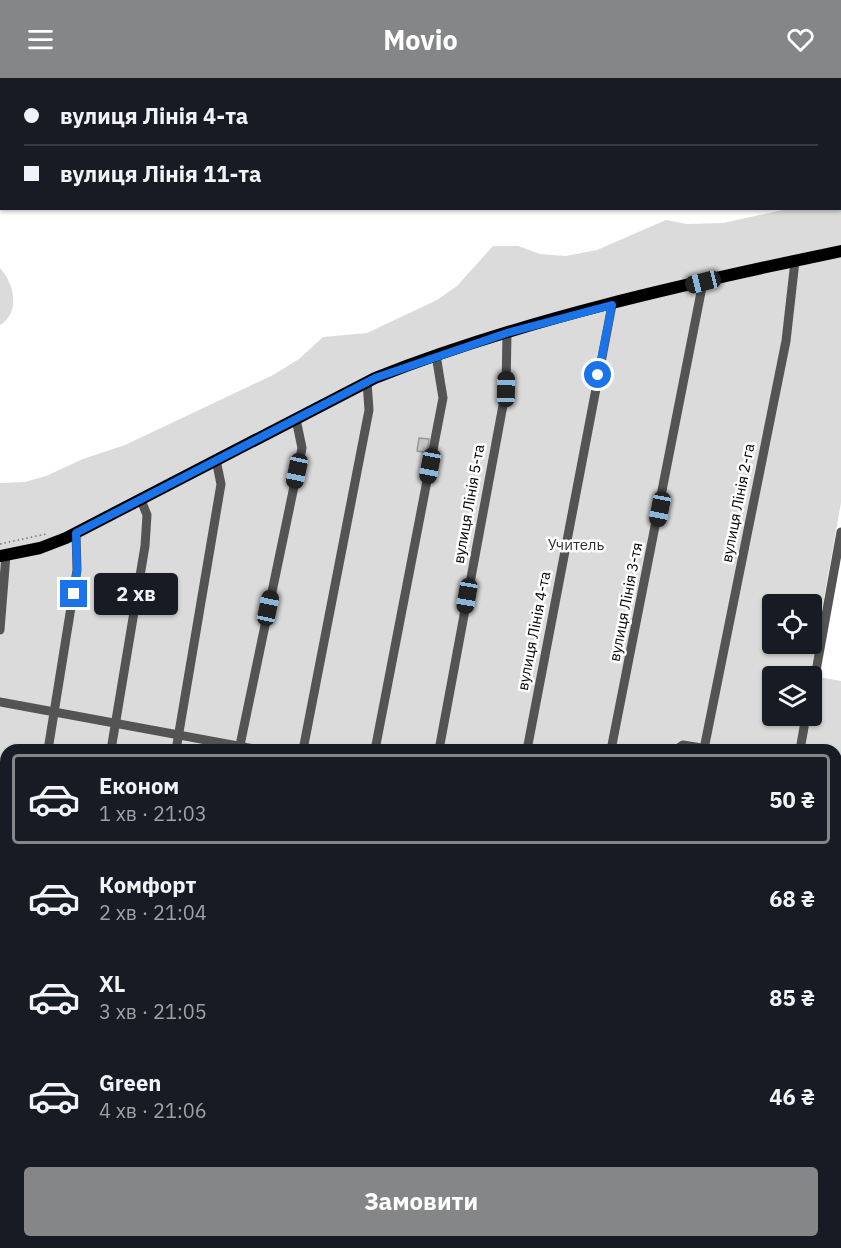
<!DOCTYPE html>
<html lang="uk">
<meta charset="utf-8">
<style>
:root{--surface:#171b24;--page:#242831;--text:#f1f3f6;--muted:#9ea1a6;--line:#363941;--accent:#858687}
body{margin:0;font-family:"IBM Plex Sans",sans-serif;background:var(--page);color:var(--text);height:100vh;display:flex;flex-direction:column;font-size:22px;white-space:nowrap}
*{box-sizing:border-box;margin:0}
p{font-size:20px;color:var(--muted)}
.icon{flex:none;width:33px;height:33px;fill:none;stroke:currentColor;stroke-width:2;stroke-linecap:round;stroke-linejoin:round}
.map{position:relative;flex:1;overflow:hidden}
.sheet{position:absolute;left:0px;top:666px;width:842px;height:504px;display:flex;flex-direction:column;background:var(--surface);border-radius:18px 18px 0 0;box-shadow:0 2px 4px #0004}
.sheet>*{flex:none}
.guide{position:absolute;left:0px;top:0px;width:842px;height:132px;box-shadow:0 2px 4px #0004;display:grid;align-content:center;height:132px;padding:0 24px;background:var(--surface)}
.tools{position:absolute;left:762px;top:516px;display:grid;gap:12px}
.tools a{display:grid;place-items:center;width:60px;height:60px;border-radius:6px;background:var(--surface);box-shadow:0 2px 4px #0004;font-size:30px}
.end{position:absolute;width:27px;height:27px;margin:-14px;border:8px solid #1a73e8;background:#fff;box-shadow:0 0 0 3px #fff}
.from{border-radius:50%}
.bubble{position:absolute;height:42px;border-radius:6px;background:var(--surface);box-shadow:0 2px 4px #0004;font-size:20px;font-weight:700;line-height:42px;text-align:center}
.car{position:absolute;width:18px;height:36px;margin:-18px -9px;border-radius:8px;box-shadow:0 0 4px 2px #0007;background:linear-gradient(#222 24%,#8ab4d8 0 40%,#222 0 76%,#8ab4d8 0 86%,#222 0)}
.guide b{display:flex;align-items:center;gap:21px;height:57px;font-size:22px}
.guide b+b{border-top:2px solid var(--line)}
.guide i{width:15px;height:15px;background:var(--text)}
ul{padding:10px 0 0;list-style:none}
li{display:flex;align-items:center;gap:18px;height:90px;margin:0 12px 9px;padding:0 12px;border:3px solid transparent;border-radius:6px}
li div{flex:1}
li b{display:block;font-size:22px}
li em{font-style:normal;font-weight:700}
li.selected{border-color:var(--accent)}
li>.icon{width:54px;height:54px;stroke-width:1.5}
.button{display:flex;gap:12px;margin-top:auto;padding:12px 24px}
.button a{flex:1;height:69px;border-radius:6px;background:var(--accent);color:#fff;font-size:24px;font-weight:700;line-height:69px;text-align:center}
header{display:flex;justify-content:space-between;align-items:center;height:78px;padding:0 24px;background:var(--accent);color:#fff;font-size:27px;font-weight:700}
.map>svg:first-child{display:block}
.green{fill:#dbdbdb;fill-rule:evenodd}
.building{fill:#c4c4c4;stroke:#989898;stroke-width:1.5}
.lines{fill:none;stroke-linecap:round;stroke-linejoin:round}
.major-casing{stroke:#dbdbdb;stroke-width:15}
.path{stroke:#767676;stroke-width:1.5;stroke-dasharray:1.5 3;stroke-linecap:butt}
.minor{stroke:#545454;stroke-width:9}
.major{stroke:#000;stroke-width:12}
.route{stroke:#1a73e8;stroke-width:8}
.labels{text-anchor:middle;stroke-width:5;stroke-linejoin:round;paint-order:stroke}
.street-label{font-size:15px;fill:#000;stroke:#fff}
.park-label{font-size:15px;fill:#323232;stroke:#fff}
</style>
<header><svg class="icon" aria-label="menu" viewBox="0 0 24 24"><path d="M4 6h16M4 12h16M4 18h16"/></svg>Movio<svg class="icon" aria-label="heart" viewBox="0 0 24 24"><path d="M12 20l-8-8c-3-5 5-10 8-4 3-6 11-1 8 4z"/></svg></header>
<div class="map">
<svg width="841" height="1170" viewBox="0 0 841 1170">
<rect width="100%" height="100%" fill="#fff"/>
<g class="green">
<polygon points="841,69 841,168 414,279 63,456 39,465 0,473 0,405 25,404 46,398 83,381 125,367 273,297 299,281 323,259 367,255 437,222 457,208 493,168 518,168 540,176 566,178 597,172 666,142 687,146 723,145 787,131 840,130"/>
<path d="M 841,177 L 841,425 L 810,598 L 772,598 L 772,638 L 803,638 L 797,672 L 6,672 L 6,1164 L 836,1164 L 836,810 L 841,810 L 841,1165 L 832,1166 L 832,1170 L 0,1170 L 0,482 L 41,475 L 381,303 L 503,260 L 709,206 ZM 772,526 L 812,526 L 812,566 L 772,566 Z"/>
<path d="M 0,190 C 14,205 21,234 0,247 Z"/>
<polygon points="819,599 841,603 841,726 836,725 836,672 803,672"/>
</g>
<polygon class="building" points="419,360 429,361 427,375 417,373"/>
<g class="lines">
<defs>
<path id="major" d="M 0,478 L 40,470 L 66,460 L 375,300 C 524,241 684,206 841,173"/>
</defs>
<use href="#major" class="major-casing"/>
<g class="path">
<polyline points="692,0 695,2"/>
<polyline points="840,83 841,84"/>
<polyline points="0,466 46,456"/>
<polyline points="836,699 841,698"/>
</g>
<g class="minor">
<polyline points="0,552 6,477"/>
<polyline points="812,615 841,454"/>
<polyline points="0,624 260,672"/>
<polyline points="704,671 786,263 795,183"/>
<polyline points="48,672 77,492 76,455"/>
<polyline points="111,672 145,468 147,437 141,422"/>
<polyline points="176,672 221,406 216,382"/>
<polyline points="239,672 302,370 296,341"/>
<polyline points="303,672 369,332 367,304"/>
<polyline points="375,672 443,320 436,277"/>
<polyline points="439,672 506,311 507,255"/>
<polyline points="527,672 612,227"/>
<polyline points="611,672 703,204"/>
<polyline points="676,672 683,667 707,671"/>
<polyline points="800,672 806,638"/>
<polyline points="836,809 841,809"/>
<polyline points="836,898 841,898"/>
<polyline points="0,944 6,943"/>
<polyline points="0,956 6,974"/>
<polyline points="0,989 6,987"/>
<polyline points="836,1009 841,1009"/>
<polyline points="0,1073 6,1073"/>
<polyline points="836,1099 841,1100"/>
<polyline points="302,1164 345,1170"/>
<polyline points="670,1164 670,1170"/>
<polyline points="809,1164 811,1170"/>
<polyline points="69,1170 84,1168 87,1164"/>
<polyline points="415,1170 419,1164"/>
</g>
<use href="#major" class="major"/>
</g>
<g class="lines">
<polyline class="route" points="74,516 77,492 76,455 375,300 507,255 612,227 598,297"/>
</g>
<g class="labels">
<g class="street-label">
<text transform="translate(738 425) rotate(-79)" y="5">вулиця Лінія 2-га</text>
<text transform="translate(469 426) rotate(-80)" y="5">вулиця Лінія 5-та</text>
<text transform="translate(626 524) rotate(-79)" y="5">вулиця Лінія 3-тя</text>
<text transform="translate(534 553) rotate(-79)" y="5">вулиця Лінія 4-та</text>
</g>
<g class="park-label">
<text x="576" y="472">Учитель</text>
</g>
</g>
</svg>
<div class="tools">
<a><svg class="icon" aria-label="locate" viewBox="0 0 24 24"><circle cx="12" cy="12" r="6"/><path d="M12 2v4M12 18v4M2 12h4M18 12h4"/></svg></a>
<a><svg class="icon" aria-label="layers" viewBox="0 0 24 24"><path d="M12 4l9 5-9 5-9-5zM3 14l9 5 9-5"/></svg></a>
</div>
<i class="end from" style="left:598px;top:297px"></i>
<i class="end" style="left:74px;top:516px"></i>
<div class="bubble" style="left:94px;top:495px;width:84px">2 хв</div>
<i class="car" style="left:703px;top:204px;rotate:256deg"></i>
<i class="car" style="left:506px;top:311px;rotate:1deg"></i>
<i class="car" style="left:430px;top:388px;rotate:191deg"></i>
<i class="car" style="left:297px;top:393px;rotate:192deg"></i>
<i class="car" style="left:660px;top:431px;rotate:191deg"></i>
<i class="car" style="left:467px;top:518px;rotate:190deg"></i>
<i class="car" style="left:268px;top:530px;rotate:12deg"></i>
<div class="guide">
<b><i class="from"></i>вулиця Лінія 4-та</b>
<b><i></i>вулиця Лінія 11-та</b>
</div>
<section class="sheet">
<ul>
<li class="selected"><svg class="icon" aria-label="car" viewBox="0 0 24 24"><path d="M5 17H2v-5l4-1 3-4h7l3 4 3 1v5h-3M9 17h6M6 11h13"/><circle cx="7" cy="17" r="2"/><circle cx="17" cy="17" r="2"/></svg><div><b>Економ</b><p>1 хв · 21:03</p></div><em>50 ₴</em></li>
<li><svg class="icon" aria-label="car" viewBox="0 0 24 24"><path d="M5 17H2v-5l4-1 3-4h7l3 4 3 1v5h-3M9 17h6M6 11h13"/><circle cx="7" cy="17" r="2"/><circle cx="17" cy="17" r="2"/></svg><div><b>Комфорт</b><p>2 хв · 21:04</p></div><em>68 ₴</em></li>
<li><svg class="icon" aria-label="car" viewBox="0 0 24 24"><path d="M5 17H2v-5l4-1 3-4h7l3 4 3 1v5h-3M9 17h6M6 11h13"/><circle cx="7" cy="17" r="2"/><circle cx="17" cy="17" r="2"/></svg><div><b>XL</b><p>3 хв · 21:05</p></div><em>85 ₴</em></li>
<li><svg class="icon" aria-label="car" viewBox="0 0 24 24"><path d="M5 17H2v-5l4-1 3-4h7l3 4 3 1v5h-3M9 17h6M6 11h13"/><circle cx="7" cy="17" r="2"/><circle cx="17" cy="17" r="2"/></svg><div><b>Green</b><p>4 хв · 21:06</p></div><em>46 ₴</em></li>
</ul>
<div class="button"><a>Замовити</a></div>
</section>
</div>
